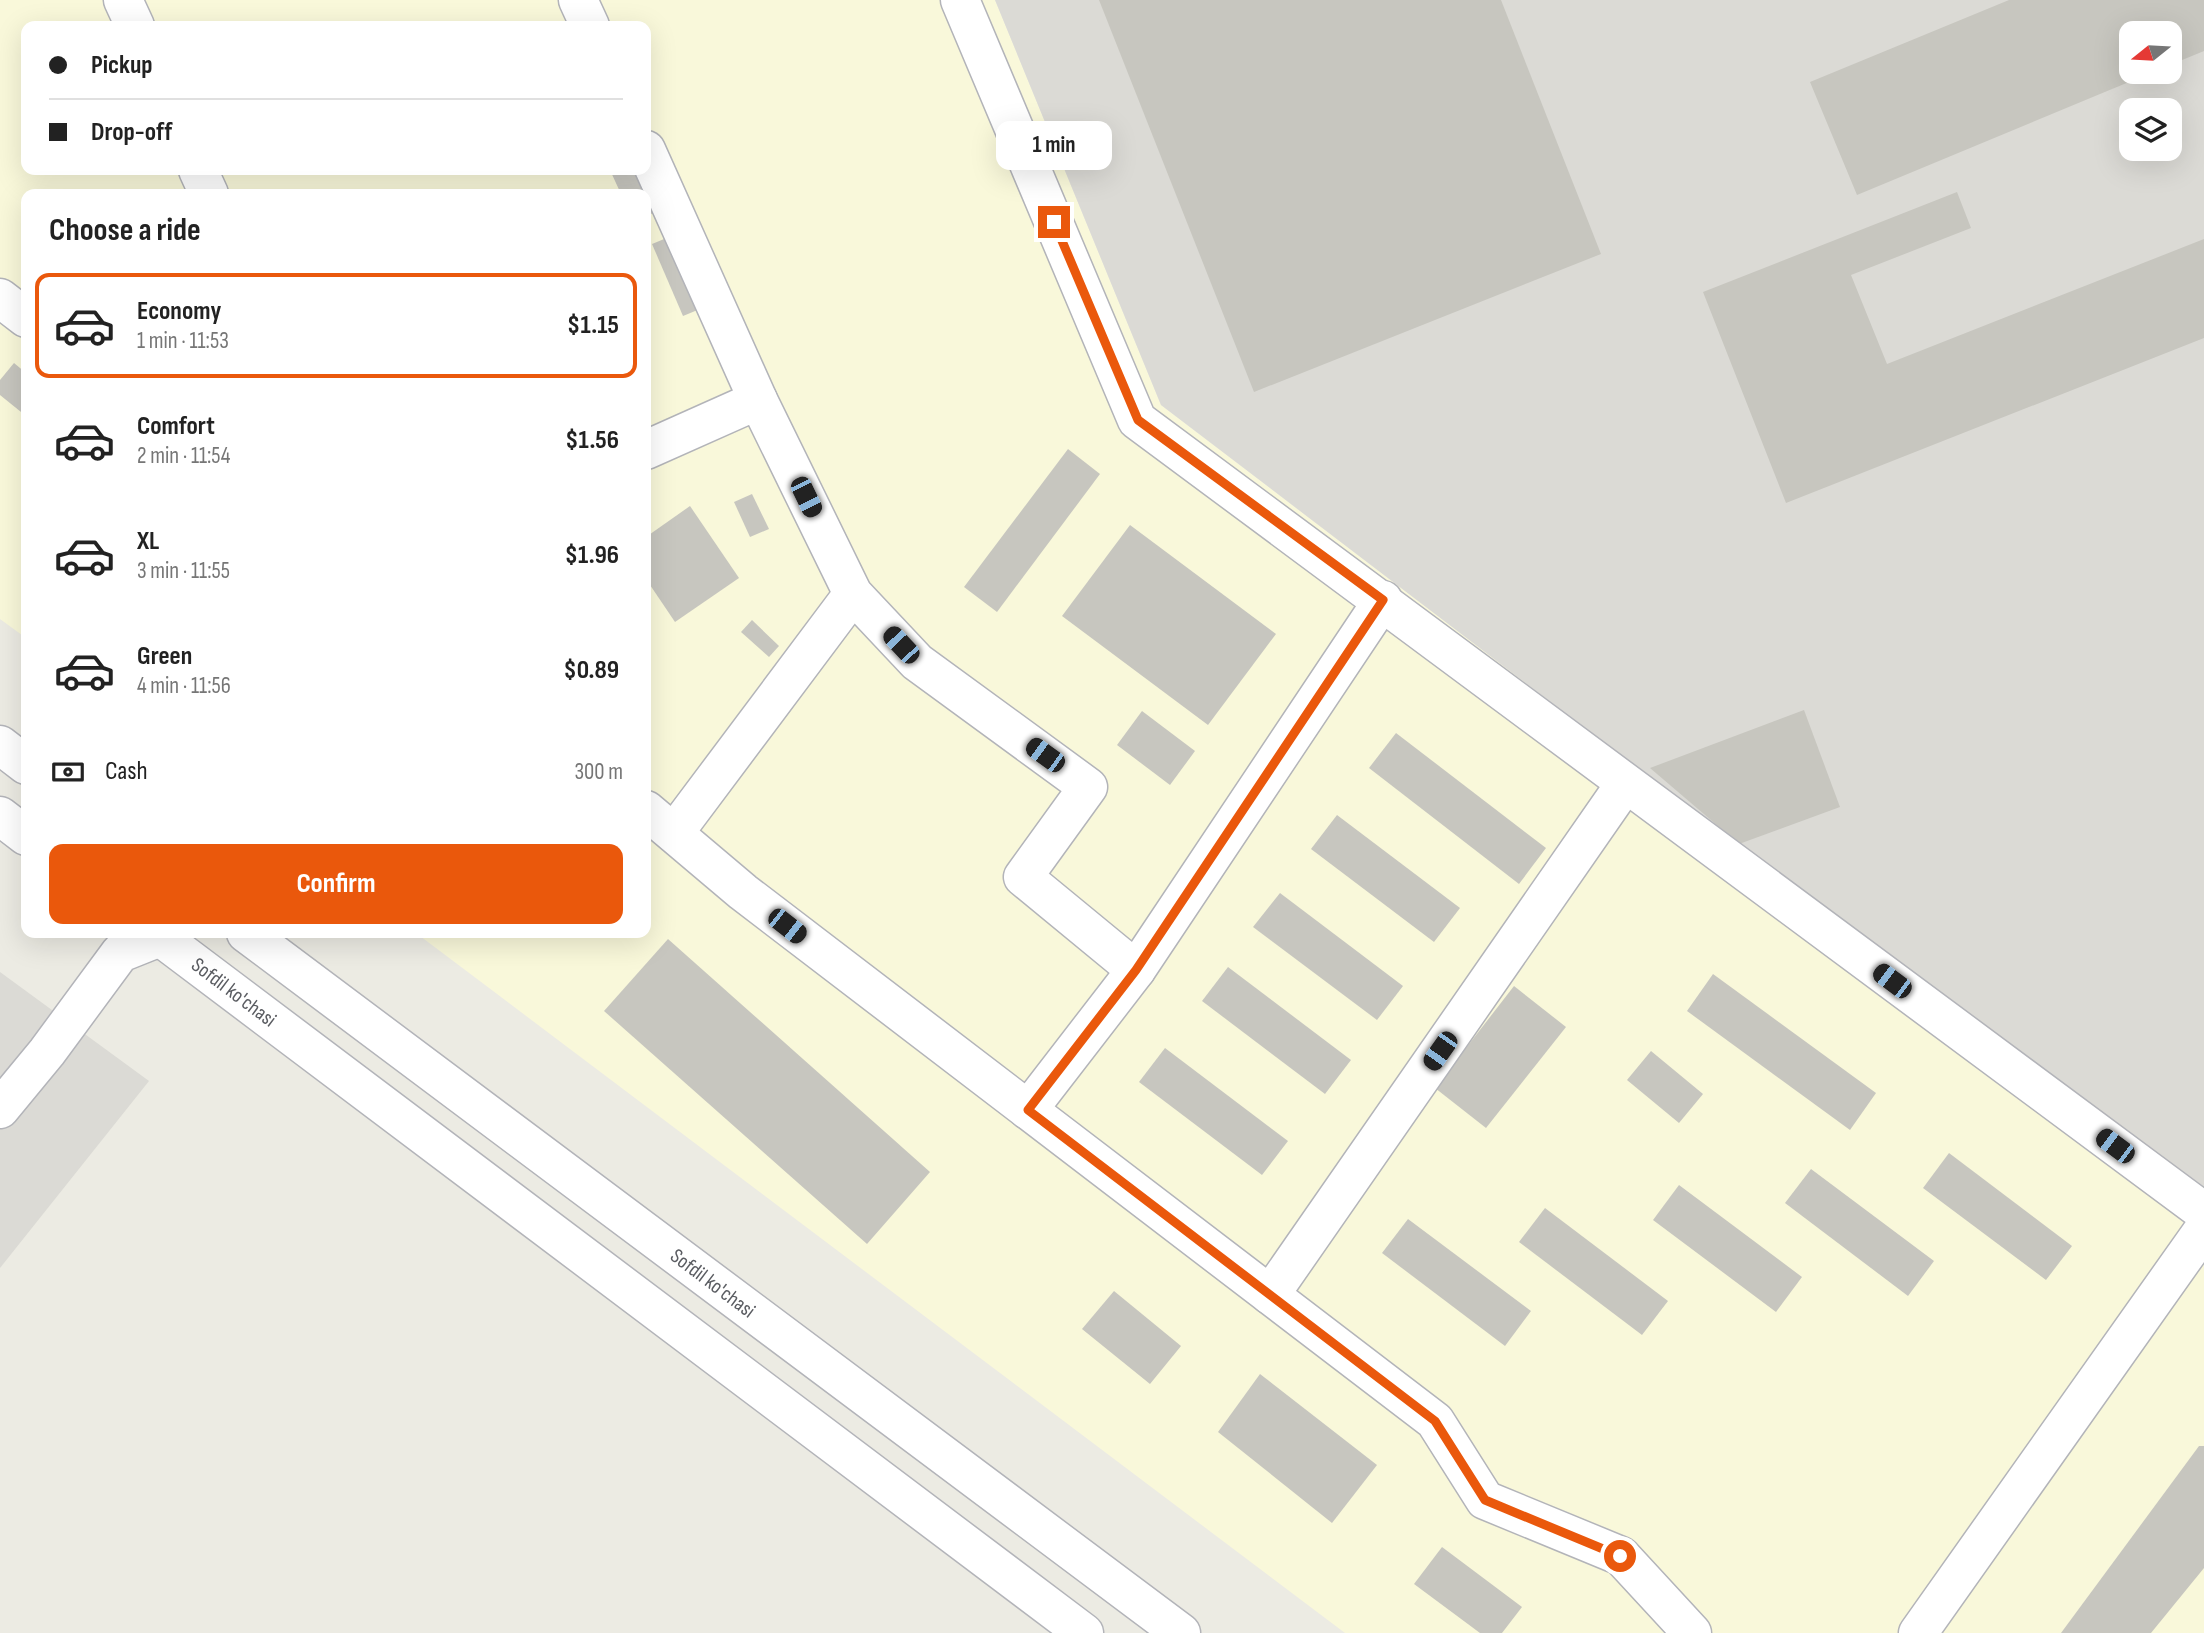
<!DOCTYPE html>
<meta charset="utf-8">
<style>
:root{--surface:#fff;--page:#f2f2f2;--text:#222;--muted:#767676;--line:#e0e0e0;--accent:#ea580c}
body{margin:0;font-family:"Sofia Sans Condensed",sans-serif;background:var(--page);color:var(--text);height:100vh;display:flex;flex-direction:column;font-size:26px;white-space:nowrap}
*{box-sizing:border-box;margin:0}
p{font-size:23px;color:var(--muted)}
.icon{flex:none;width:38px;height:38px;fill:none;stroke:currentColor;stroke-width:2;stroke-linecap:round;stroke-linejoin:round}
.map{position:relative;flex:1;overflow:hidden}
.panel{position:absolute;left:21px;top:189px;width:630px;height:749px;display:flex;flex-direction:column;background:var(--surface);border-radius:14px;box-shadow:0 7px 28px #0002}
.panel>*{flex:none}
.banner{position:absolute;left:21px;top:21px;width:630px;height:154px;border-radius:14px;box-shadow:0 7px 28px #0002;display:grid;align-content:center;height:154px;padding:0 28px;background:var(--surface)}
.needle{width:46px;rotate:252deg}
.controls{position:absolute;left:2119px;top:21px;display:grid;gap:14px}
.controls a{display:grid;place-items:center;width:63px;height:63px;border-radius:14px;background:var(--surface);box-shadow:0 7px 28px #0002;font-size:35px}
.end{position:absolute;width:32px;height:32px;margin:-16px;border:9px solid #ea580c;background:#fff;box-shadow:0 0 0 4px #fff}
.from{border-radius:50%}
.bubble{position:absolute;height:49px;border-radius:14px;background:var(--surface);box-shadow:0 7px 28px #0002;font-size:23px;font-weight:700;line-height:49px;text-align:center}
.car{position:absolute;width:21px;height:42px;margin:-21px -10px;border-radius:9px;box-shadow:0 0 5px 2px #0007;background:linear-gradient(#222 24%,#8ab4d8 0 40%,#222 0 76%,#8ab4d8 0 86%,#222 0)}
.banner b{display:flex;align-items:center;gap:24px;height:66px;font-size:26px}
.banner b+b{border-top:2px solid var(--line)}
.banner i{width:18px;height:18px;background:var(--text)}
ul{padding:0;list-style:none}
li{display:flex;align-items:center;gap:21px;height:105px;margin:0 14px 10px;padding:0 14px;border:4px solid transparent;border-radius:14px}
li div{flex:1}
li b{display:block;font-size:26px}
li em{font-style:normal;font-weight:700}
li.current{border-color:var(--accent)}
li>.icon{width:63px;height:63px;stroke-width:1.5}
h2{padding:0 28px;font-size:32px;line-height:84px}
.pay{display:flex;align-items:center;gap:18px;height:77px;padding:0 28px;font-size:26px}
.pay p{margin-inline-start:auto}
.cta{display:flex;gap:14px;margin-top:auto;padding:14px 28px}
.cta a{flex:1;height:80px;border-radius:14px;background:var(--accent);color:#fff;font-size:28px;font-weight:700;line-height:80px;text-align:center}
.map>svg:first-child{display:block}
.commercial{fill:#f9f8da;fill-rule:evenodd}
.industrial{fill:#dbdad5;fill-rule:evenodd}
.building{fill:#c7c6bf}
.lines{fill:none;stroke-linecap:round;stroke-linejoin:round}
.minor-casing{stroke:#b3b4b9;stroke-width:41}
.minor{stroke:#fff;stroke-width:38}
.route{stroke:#ea580c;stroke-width:9}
.labels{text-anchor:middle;stroke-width:5;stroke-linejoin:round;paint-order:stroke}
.street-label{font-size:21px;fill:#5b5d62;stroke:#fff}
</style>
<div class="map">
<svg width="2204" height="1633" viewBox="0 0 2204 1633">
<rect width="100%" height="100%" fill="#ecebe3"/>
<path class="commercial" d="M 0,0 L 995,0 L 1161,405 L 2204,1200 L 2204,1633 L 1345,1633 L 416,933 L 646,933 L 646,194 L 26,194 L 26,638 L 0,619 ZM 26,26 L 646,26 L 646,170 L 26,170 Z"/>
<g class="industrial">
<path d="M 995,0 L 2204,0 L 2204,1200 L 1161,405 ZM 2132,33 L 2170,33 L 2170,72 L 2132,72 ZM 2132,110 L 2170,110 L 2170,149 L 2132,149 Z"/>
<polygon points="0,972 149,1081 0,1268"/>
</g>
<g class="building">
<polygon points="1099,0 1501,0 1601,254 1254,392"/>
<polygon points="2009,0 2204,0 2204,51 2170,65 2170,33 2132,33 2132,72 2153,72 1857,195 1810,82"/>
<polygon points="610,170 638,170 656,212 646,216 646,194 621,194"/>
<polygon points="1957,192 1971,228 1851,275 1887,364 2204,239 2204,338 1786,503 1703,292"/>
<polygon points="669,237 700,309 683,316 652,244"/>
<polygon points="14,363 26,373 26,416 0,395 0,380"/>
<polygon points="1068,449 1100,474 997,612 964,587"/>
<polygon points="752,494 769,529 750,537 734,502"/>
<polygon points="690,506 739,578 675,622 646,579 646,537"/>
<polygon points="1130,525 1276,634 1208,725 1062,616"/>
<polygon points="752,620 779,646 769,657 741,632"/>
<polygon points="1804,710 1840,807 1739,844 1650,768"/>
<polygon points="1142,711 1195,751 1170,785 1117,745"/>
<polygon points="1396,733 1546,848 1519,884 1369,768"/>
<polygon points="1337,815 1460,908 1434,942 1311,849"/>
<polygon points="1280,893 1403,986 1377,1020 1253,927"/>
<polygon points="668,939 930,1172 867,1244 604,1011"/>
<polygon points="1228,967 1351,1060 1325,1094 1202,1001"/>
<polygon points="1713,974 1876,1093 1850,1130 1687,1011"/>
<polygon points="1514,986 1566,1027 1486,1128 1435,1088"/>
<polygon points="1165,1048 1288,1141 1262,1175 1139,1082"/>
<polygon points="1651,1051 1703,1094 1679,1123 1627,1080"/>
<polygon points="1949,1153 2072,1246 2046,1280 1923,1188"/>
<polygon points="1811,1169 1934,1261 1908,1296 1785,1203"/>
<polygon points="1679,1185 1802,1277 1776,1312 1653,1220"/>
<polygon points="1545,1208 1668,1301 1642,1335 1519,1242"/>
<polygon points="1408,1219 1531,1311 1505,1346 1382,1253"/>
<polygon points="1114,1291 1181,1346 1150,1384 1082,1329"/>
<polygon points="1260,1374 1377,1465 1332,1523 1218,1432"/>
<polygon points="2199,1446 2204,1446 2204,1568 2151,1633 2061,1633"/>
<polygon points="1442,1547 1522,1607 1502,1633 1480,1633 1414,1584"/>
</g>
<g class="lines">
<defs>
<g id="minor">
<polyline points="123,0 135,26"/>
<polyline points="578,0 590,26"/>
<polyline points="960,0 1137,420 2204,1212"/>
<polyline points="646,150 758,400 853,594 917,662 1088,787 1023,877 1136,970"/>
<polyline points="198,170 209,194"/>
<polyline points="0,298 26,318"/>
<polyline points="646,450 758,400"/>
<polyline points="0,745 26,765"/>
<polyline points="646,810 743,892 1435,1421 1485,1500 1621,1556 1692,1633"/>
<polyline points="0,816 26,836"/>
<polyline points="674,833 853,594"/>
<polyline points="155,933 1084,1633"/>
<polyline points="246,933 1181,1633"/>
<polyline points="0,1109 47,1052 120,953 160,937 163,933"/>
<polyline points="1028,1110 1136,970 1383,600"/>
<polyline points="1270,1295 1625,784"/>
<polyline points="1918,1633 2204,1229"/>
</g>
</defs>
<use href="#minor" class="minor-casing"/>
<use href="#minor" class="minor"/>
</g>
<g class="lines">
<polyline class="route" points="1054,222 1138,420 1383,600 1136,970 1028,1110 1435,1421 1485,1500 1620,1556"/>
</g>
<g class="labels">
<g class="street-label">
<text transform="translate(234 992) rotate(37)" y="7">Sofdil ko'chasi</text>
<text transform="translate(713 1283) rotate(37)" y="7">Sofdil ko'chasi</text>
</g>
</g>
</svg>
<div class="controls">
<a><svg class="needle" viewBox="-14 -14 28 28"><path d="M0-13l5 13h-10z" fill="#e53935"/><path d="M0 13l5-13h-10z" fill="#767676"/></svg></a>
<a><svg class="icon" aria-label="layers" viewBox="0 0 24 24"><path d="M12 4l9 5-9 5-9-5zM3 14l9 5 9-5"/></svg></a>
</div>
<i class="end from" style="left:1620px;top:1556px"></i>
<i class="end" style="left:1054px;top:222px"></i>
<div class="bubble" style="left:996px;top:121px;width:116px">1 min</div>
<i class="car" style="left:806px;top:497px;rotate:154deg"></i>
<i class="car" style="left:901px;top:645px;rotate:317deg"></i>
<i class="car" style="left:1045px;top:755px;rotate:306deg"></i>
<i class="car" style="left:787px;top:926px;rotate:128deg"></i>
<i class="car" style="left:1892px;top:981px;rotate:307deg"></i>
<i class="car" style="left:1440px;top:1051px;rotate:215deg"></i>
<i class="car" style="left:2115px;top:1146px;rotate:307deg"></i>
<div class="banner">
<b><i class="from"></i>Pickup</b>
<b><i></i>Drop-off</b>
</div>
<section class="panel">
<h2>Choose a ride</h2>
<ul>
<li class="current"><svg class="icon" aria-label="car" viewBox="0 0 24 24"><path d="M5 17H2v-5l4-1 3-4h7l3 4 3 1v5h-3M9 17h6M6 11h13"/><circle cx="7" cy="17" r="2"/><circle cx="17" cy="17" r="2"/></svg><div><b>Economy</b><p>1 min · 11:53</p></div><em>$1.15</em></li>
<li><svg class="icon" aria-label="car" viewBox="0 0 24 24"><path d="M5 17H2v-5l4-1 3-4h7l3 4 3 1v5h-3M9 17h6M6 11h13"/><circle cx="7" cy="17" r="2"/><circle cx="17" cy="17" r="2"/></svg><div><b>Comfort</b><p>2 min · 11:54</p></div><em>$1.56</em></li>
<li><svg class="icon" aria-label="car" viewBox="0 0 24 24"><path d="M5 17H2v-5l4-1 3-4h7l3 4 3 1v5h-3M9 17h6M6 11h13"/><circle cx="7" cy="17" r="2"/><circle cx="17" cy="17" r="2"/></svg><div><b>XL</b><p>3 min · 11:55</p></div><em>$1.96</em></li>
<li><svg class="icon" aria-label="car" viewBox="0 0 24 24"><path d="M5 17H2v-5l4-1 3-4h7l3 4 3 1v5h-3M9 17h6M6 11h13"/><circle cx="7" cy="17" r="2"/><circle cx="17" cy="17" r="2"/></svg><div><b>Green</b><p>4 min · 11:56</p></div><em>$0.89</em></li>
</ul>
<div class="pay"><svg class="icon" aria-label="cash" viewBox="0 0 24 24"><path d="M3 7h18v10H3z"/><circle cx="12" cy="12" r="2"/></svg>Cash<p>300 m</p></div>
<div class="cta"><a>Confirm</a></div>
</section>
</div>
